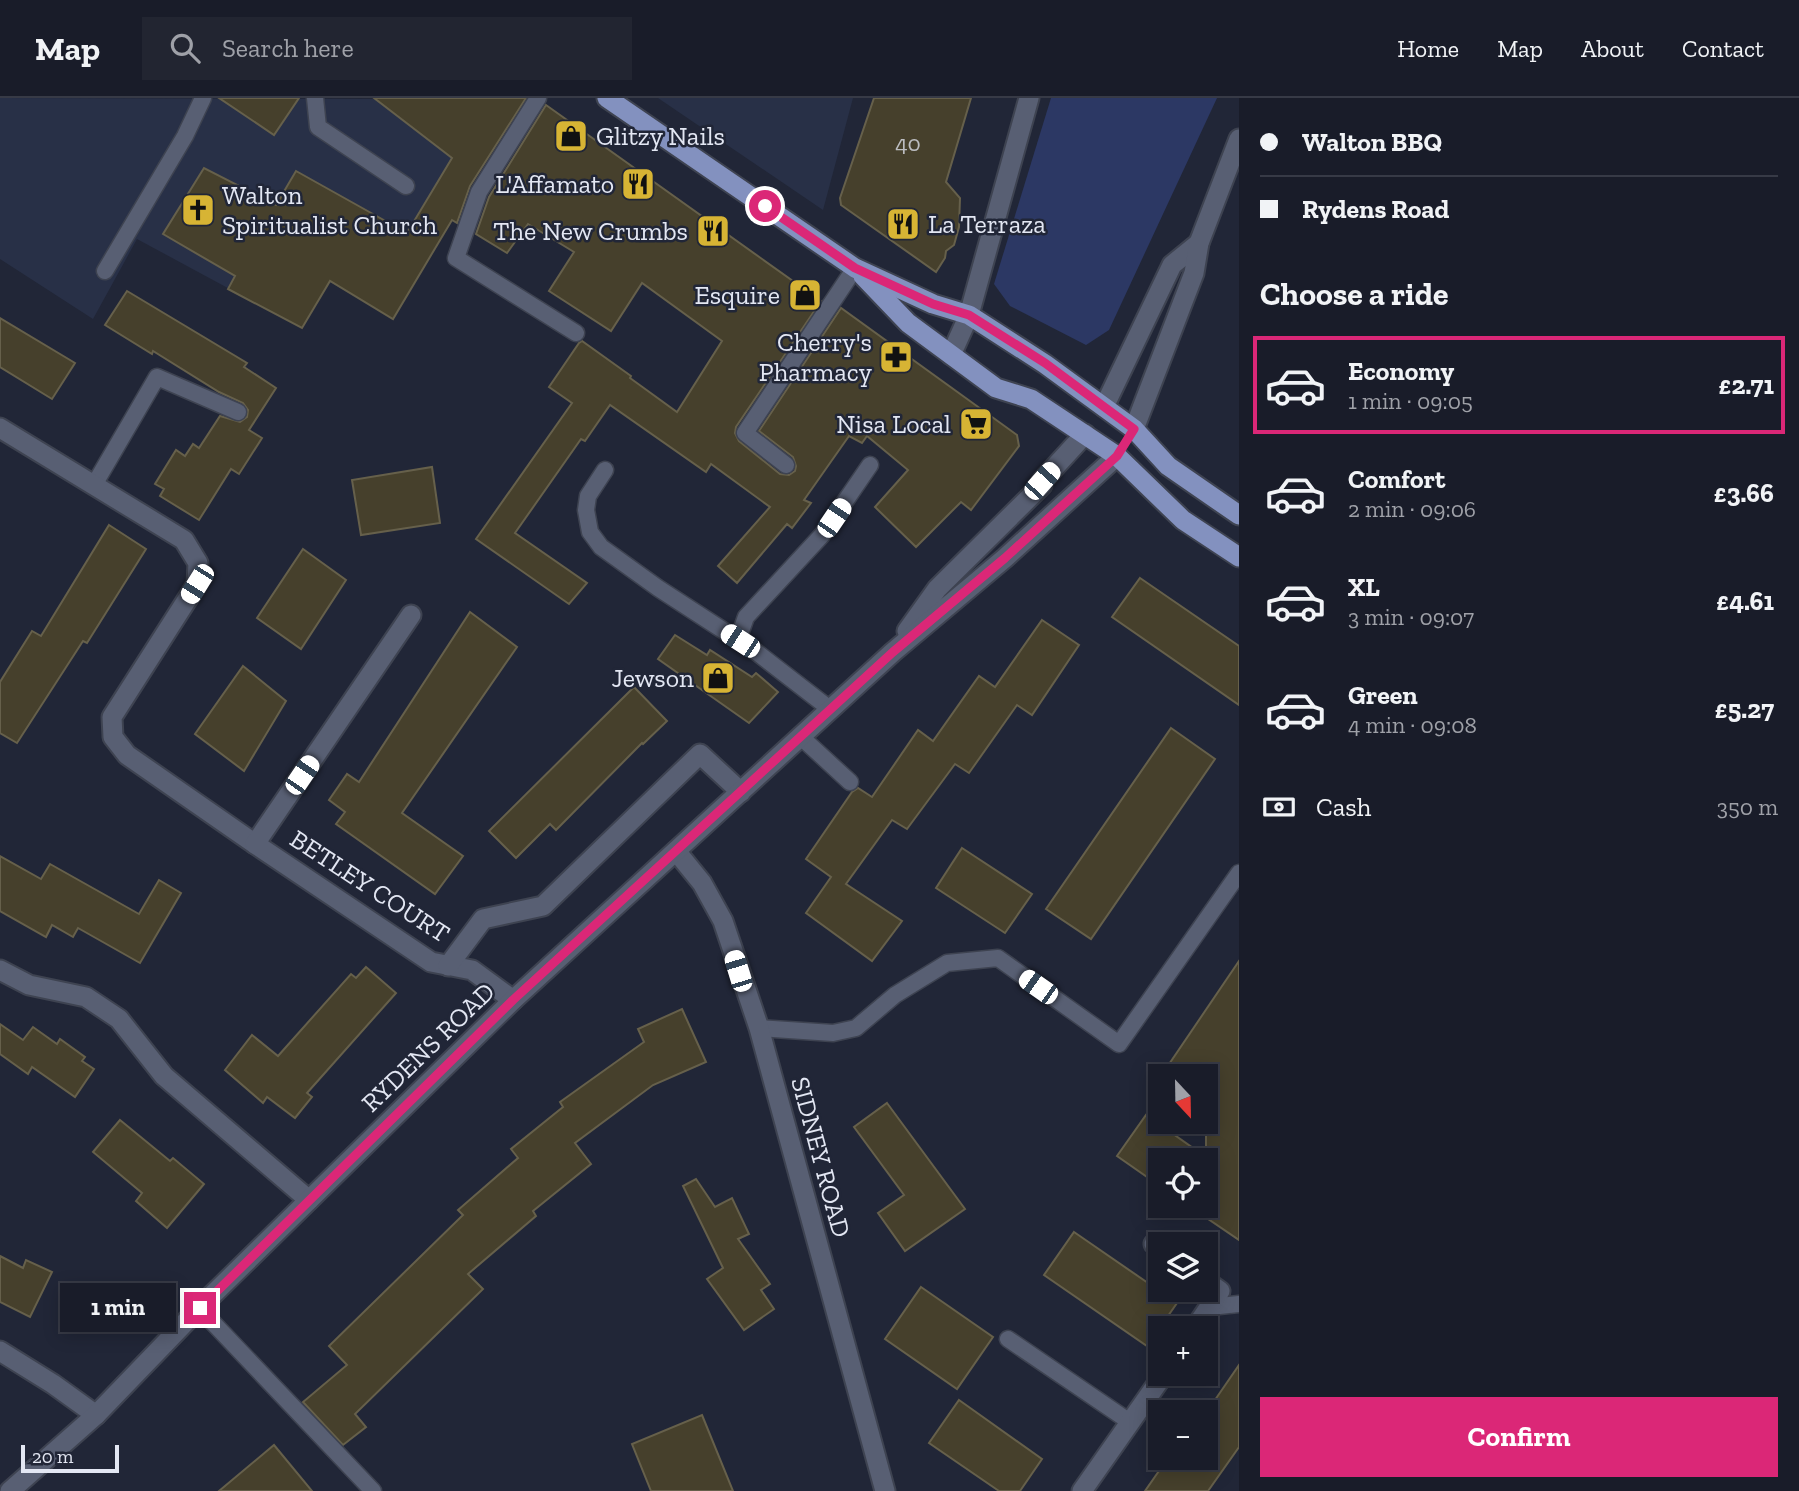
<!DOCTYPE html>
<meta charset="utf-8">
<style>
:root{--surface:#191c29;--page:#222531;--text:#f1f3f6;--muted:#9fa1a8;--line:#373a46;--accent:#db2777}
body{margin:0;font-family:"Zilla Slab",serif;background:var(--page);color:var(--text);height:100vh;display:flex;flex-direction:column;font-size:26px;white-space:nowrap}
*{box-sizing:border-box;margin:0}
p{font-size:23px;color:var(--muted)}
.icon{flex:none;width:38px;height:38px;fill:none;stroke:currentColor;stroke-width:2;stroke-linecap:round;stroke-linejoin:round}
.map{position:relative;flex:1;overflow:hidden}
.details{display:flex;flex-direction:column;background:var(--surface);width:560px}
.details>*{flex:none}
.guide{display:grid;align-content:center;height:154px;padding:0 21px;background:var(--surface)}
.needle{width:46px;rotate:158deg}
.buttons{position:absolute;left:1148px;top:966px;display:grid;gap:14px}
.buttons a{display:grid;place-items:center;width:70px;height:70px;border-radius:0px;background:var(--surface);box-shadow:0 4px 18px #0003,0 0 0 2px var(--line);font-size:35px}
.scale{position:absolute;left:21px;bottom:18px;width:98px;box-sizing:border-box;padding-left:7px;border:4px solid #e3e7f3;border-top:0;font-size:19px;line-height:24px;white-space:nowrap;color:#e3e7f3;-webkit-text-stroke:5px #212637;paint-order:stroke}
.end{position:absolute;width:32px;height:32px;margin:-16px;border:9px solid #db2777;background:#fff;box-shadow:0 0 0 4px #fff}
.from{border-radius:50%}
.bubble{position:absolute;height:49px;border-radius:0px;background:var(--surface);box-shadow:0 4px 18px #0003,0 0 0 2px var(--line);font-size:23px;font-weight:700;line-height:49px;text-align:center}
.car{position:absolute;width:21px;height:42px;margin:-21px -10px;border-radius:9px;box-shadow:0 0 5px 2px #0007;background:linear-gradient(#fff 24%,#345 0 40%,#fff 0 76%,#345 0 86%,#fff 0)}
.guide b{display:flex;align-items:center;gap:24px;height:66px;font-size:26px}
.guide b+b{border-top:2px solid var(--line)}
.guide i{width:18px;height:18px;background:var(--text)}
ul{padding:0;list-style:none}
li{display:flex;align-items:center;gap:21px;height:98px;margin:0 14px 10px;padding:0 7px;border:4px solid transparent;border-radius:0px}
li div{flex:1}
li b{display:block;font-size:26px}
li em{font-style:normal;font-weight:700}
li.on{border-color:var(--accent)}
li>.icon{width:63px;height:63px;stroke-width:1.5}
h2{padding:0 21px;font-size:32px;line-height:84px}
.pay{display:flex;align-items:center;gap:18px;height:77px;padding:0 21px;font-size:26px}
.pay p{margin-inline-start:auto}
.action{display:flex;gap:14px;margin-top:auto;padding:14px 21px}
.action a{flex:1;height:80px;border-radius:0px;background:var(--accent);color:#fff;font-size:28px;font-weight:700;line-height:80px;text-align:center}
header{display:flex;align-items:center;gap:42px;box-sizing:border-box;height:98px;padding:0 35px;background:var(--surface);border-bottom:2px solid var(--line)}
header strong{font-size:33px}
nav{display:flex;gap:38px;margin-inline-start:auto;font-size:24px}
.search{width:490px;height:63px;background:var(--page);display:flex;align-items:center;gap:18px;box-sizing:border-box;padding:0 24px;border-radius:0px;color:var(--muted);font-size:26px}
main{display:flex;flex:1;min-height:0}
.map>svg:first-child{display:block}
.built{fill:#283047}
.green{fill:#2c3864}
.building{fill:#46402c;stroke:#66604b;stroke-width:2}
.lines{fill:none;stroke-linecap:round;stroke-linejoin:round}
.service-casing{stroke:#3e4351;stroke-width:19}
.minor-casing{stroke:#3e4351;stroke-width:23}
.tertiary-casing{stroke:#3e4351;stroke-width:23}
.primary-casing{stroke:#3e4351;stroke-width:23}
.service{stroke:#585f73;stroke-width:16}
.minor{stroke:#585f73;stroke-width:19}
.tertiary{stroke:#585f73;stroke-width:19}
.primary{stroke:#8391bf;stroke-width:19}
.route{stroke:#db2777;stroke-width:9}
.labels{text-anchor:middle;stroke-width:5;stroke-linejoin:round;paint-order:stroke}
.number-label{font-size:23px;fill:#bcbdc1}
.poi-label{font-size:26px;fill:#e3e7f3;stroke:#212637;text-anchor:end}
.street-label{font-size:26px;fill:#e3e7f3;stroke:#212637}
</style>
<header>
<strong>Map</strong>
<div class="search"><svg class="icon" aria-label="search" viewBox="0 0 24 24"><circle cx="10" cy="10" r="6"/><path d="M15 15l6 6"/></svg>Search here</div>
<nav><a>Home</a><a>Map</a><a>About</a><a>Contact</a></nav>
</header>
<main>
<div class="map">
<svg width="1239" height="1393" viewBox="0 0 1239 1393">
<rect width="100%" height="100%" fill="#212637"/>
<g class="built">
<polygon points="0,0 375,1 430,43 478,76 393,221 330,184 302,230 137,141 93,221 0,161"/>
<polygon points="658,0 853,0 823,112"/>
</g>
<polygon class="green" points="1051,0 1217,0 1109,232 1086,247 1010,208 994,186"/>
<g class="building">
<polygon points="219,0 299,0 274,37"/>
<polygon points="374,0 526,0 470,88 457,125 452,122 393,221 330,183 302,230 228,191 235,178 163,136 204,70 276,107 296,73 407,135 452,60"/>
<polygon points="874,0 971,0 946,84 960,100 959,129 954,147 946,153 945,160 936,174 841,107 840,100"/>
<polygon points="546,7 821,203 736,329 735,335 739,343 780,376 789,377 795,373 796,368 793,359 759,333 841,210 1017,337 1019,348 971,412 961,404 916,449 875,409 908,372 867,338 862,345 849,338 804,402 811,405 792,430 787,426 737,485 718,468 770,409 711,366 706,374 610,307 585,343 581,341 515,435 587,485 569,506 476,441 572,305 549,289 579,245 582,243 631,278 630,280 677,314 722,243 642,185 611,233 549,193 574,154 528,126 507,155 476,136 489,99"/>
<polygon points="127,193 247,265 244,269 276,290 249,332 262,340 239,376 231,371 199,422 160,398 164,391 155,386 176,352 185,358 193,346 199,350 220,318 240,324 247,319 248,312 243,305 219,294 153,253 152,256 105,227"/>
<polygon points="0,220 75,265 52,301 0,269"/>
<polygon points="432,369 440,425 361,437 352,382"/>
<polygon points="109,427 146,451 87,545 83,543 17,645 0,635 0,584 32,533 41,538"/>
<polygon points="303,451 346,482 301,551 257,520"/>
<polygon points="1140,480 1239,548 1239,607 1112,519"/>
<polygon points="470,514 517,549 402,715 463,758 435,796 336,726 345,714 329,702 347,676 359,684"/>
<polygon points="1042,522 1079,547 1032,617 1017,607 969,675 955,666 907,731 892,722 846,786 902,823 872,863 806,815 831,779 806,761 852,694 858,690 872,699 918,632 933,643 979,578 995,589"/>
<polygon points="675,537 707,557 710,552 752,579 756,575 778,594 749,625 658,561"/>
<polygon points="243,568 286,603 244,673 195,636"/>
<polygon points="634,589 667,623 643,646 642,645 556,732 550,726 516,760 489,733"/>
<polygon points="1171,630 1215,661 1091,841 1046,811"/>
<polygon points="962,750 1032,796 1005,835 936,790"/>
<polygon points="0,758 41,781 50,766 139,816 159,782 181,795 140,865 78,830 73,839 52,827 46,839 0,813"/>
<polygon points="1239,863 1239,1142 1189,1108 1206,1108 1206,1062 1160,1062 1160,1088 1117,1058 1146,1017 1206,1059 1206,978 1161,978"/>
<polygon points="366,869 396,895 307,995 312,999 295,1020 267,999 263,1005 225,972 252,937 278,958 351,876 356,880"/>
<polygon points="682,911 706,964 653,987 575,1045 591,1066 533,1113 536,1118 468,1176 483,1191 355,1316 366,1329 343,1347 303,1304 347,1267 329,1248 463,1117 458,1112 518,1060 511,1051 563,1009 560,1004 644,944 638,931"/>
<polygon points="0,926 23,942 33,929 57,946 60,941 85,959 82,963 94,971 75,999 32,969 28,976 0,956"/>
<polygon points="887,1005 965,1111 905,1153 878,1115 904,1097 854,1029"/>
<polygon points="120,1022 170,1063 173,1060 204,1086 167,1130 136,1103 142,1095 93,1054"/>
<polygon points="696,1081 715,1109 732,1100 749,1136 738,1141 770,1186 761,1192 774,1211 744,1232 707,1181 723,1170 683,1088"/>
<polygon points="1074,1134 1177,1205 1147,1248 1044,1177"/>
<polygon points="0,1158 23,1170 26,1162 52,1174 30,1219 0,1204"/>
<polygon points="921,1189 993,1239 957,1291 885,1241"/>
<polygon points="1239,1267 1239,1349 1208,1393 1145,1393 1168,1360 1206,1360 1206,1315"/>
<polygon points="959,1302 1042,1361 1020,1393 999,1393 929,1345"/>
<polygon points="702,1317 733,1393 651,1393 632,1346"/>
<polygon points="274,1347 312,1393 219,1393"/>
</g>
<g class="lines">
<defs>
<g id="service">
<polyline points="315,0 318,29 406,88"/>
<polyline points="538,0 479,94 456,160 576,235"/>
<polyline points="105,173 185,38 203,0"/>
<polyline points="786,367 745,335 855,170"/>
<polyline points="605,372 588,398 586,412 590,434 601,449 658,490 755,553 830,611"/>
<polyline points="94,387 157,279 238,314"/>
<polyline points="740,543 741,533 746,519 822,437 870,367"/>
<polyline points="801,639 850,684"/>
<polyline points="759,930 833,935 856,930 895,897 947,865 998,860 1119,946 1239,775"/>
<polyline points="1210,1209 1239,1206"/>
<polyline points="199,1210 373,1393"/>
<polyline points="1008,1241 1130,1324"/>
</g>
<g id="minor">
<polyline points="951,257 969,217 1029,0"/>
<polyline points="0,330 184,442 198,465 197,486 112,619 113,639 127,657 255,746"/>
<polyline points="411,517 255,746 431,864 472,872 513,902"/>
<polyline points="676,753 702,785 723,823 759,930 885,1393"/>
<polyline points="448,868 483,821 543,808 700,656 741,694"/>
<polyline points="0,872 29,887 86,899 119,921 164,978 309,1102"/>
<polyline points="1154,1146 1160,1150"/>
<polyline points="1195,1230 1220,1193 1206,1183"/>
<polyline points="0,1253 53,1286 96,1317"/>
<polyline points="1082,1393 1164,1276"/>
</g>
<g id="tertiary">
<polyline points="1104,309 1172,167 1199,145"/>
<polyline points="1134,331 1194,175 1199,145 1239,41"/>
<polyline points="907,533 937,491 1042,387 1042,383 1085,336"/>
<polyline points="10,1393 96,1317 199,1210 513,902 893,554 1005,460 1117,358"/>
</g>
<g id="primary">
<polyline points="607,0 855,170 933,206 969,217 1045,266 1134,331 1168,368 1239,417"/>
<polyline points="863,178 908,225 996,290 1031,301 1117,358 1183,422 1239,459"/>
</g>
</defs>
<use href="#service" class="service-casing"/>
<use href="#minor" class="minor-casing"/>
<use href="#tertiary" class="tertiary-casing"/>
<use href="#primary" class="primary-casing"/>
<use href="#service" class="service"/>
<use href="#minor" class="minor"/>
<use href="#tertiary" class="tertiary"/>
<use href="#primary" class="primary"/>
</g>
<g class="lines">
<polyline class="route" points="200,1210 513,902 893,554 1005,460 1117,358 1134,331 1045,265 969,217 933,206 855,170 765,108"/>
</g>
<defs>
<symbol id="shop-square" viewBox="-11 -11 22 22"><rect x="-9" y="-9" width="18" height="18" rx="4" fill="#d7b434" stroke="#212637"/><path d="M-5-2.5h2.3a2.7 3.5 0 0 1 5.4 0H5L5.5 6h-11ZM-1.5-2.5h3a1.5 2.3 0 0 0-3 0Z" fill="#111"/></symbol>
<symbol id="restaurant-square" viewBox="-11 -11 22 22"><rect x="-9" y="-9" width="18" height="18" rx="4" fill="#d7b434" stroke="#212637"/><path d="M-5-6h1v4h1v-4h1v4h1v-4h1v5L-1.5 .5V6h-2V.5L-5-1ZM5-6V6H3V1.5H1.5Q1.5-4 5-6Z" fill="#111"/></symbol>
<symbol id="church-square" viewBox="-11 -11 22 22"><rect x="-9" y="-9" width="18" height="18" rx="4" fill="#d7b434" stroke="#212637"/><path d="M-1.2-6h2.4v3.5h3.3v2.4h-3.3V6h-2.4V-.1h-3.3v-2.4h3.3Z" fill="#111"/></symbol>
<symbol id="pharmacy-square" viewBox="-11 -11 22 22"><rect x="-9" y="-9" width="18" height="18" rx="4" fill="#d7b434" stroke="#212637"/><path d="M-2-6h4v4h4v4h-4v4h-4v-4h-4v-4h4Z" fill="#111"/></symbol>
<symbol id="supermarket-square" viewBox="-11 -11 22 22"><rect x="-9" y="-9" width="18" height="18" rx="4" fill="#d7b434" stroke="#212637"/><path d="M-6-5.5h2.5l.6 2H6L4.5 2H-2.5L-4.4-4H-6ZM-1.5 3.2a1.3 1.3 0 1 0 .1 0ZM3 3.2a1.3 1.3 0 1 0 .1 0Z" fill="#111"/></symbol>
</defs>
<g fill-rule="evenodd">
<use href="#shop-square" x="552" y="19" width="38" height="38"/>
<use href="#restaurant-square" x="619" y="67" width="38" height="38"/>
<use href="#church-square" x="179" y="93" width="38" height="38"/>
<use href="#restaurant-square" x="884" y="107" width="38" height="38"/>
<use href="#restaurant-square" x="694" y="114" width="38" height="38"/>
<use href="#shop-square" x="786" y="178" width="38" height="38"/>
<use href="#pharmacy-square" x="877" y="240" width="38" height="38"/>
<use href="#supermarket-square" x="957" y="307" width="38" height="38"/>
<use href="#shop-square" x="699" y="561" width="38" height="38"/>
</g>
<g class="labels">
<g class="number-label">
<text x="908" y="53">40</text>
</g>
<g class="poi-label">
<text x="596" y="47" text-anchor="start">Glitzy Nails</text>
<text x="614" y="95">L'Affamato</text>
<text x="222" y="106" text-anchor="start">Walton<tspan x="222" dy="30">Spiritualist Church</tspan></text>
<text x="928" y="135" text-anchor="start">La Terraza</text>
<text x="688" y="142">The New Crumbs</text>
<text x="780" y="206">Esquire</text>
<text x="872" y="253">Cherry's<tspan x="872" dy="30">Pharmacy</tspan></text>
<text x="951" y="335">Nisa Local</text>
<text x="694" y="589">Jewson</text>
</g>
<g class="street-label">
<text transform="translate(370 788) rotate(33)" y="9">BETLEY COURT</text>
<text transform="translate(428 949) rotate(-44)" y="9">RYDENS ROAD</text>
<text transform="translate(821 1059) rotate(75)" y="9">SIDNEY ROAD</text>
</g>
</g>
</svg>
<div class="buttons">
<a><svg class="needle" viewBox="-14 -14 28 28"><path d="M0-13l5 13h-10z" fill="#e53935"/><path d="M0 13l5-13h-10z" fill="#9fa1a8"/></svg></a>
<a><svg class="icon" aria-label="locate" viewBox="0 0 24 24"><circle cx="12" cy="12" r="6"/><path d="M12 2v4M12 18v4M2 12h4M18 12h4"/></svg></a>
<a><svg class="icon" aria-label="layers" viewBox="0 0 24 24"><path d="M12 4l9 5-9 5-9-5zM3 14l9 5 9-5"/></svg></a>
<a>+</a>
<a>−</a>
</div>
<div class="scale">20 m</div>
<i class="end from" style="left:765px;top:108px"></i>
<i class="end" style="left:200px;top:1210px"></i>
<div class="bubble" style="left:60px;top:1185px;width:116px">1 min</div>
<i class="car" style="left:1042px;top:383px;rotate:42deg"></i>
<i class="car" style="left:834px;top:420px;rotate:34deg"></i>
<i class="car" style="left:197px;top:486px;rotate:212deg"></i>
<i class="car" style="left:740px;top:543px;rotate:303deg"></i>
<i class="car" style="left:302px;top:677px;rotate:34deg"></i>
<i class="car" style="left:738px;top:873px;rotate:343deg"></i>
<i class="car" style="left:1038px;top:889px;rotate:305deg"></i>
</div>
<section class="details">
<div class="guide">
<b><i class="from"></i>Walton BBQ</b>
<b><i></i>Rydens Road</b>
</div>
<h2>Choose a ride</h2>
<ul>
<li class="on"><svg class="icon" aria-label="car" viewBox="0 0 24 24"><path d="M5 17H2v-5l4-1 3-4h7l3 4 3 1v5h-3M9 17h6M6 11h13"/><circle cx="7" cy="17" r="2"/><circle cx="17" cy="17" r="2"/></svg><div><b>Economy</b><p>1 min · 09:05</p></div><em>£2.71</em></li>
<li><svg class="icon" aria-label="car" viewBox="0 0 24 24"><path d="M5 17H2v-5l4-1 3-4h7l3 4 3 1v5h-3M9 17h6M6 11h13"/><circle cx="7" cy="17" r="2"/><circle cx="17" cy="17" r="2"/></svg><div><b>Comfort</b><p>2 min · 09:06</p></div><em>£3.66</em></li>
<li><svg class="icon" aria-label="car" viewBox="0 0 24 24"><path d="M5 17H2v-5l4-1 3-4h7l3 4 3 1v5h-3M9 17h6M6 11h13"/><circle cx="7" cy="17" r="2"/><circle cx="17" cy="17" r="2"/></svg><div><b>XL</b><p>3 min · 09:07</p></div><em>£4.61</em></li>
<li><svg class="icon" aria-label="car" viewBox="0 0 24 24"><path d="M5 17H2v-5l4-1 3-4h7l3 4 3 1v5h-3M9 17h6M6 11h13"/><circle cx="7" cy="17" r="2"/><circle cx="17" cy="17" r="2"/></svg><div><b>Green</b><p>4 min · 09:08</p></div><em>£5.27</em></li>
</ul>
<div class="pay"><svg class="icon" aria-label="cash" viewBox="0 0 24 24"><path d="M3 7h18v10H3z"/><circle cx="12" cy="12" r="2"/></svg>Cash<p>350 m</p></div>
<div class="action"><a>Confirm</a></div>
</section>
</main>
